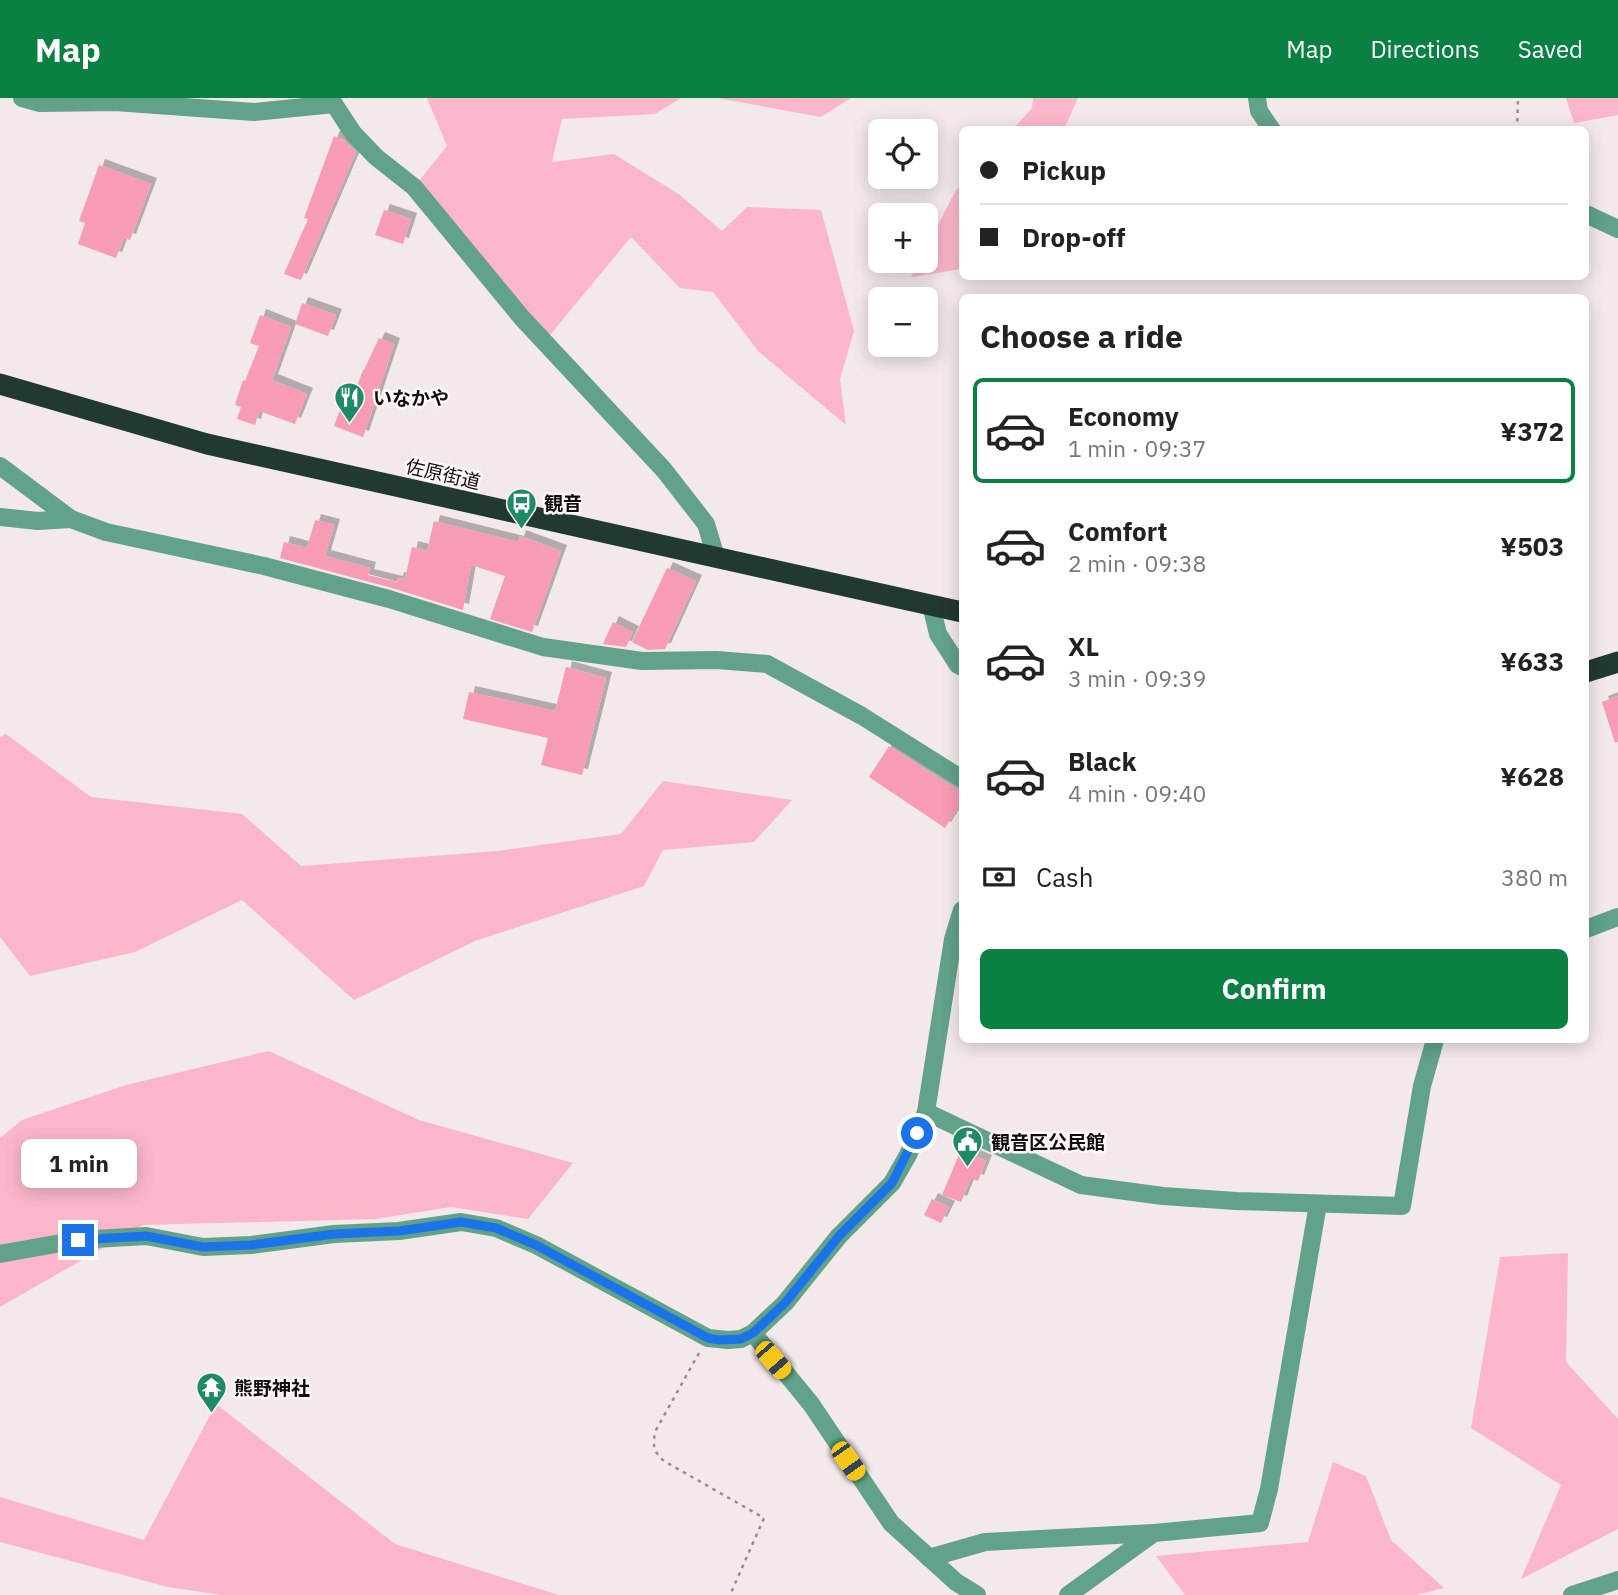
<!DOCTYPE html>
<meta charset="utf-8">
<style>
:root{--surface:#fff;--page:#f6f6f6;--text:#222;--muted:#767676;--line:#e0e0e0;--accent:#0b8043}
body{margin:0;font-family:"IBM Plex Sans","Noto Sans JP",sans-serif;background:var(--page);color:var(--text);height:100vh;display:flex;flex-direction:column;font-size:26px;white-space:nowrap}
*{box-sizing:border-box;margin:0}
p{font-size:23px;color:var(--muted)}
.icon{flex:none;width:38px;height:38px;fill:none;stroke:currentColor;stroke-width:2;stroke-linecap:round;stroke-linejoin:round}
.map{position:relative;flex:1;overflow:hidden}
.side{position:absolute;left:959px;top:196px;width:630px;height:749px;display:flex;flex-direction:column;background:var(--surface);border-radius:10px;box-shadow:0 4px 18px #0003}
.side>*{flex:none}
.hud{position:absolute;left:959px;top:28px;width:630px;height:154px;border-radius:10px;box-shadow:0 4px 18px #0003;display:grid;align-content:center;height:154px;padding:0 21px;background:var(--surface)}
.fabs{position:absolute;left:868px;top:21px;display:grid;gap:14px}
.fabs a{display:grid;place-items:center;width:70px;height:70px;border-radius:10px;background:var(--surface);box-shadow:0 4px 18px #0003;font-size:35px}
.end{position:absolute;width:32px;height:32px;margin:-16px;border:9px solid #1a73e8;background:#fff;box-shadow:0 0 0 4px #fff}
.from{border-radius:50%}
.bubble{position:absolute;height:49px;border-radius:10px;background:var(--surface);box-shadow:0 4px 18px #0003;font-size:23px;font-weight:700;line-height:49px;text-align:center}
.car{position:absolute;width:21px;height:42px;margin:-21px -10px;border-radius:9px;box-shadow:0 0 5px 2px #0007;background:linear-gradient(#f5c518 24%,#345 0 40%,#f5c518 0 76%,#345 0 86%,#f5c518 0)}
.hud b{display:flex;align-items:center;gap:24px;height:66px;font-size:26px}
.hud b+b{border-top:2px solid var(--line)}
.hud i{width:18px;height:18px;background:var(--text)}
ul{padding:0;list-style:none}
li{display:flex;align-items:center;gap:21px;height:105px;margin:0 14px 10px;padding:0 7px;border:4px solid transparent;border-radius:10px}
li div{flex:1}
li b{display:block;font-size:26px}
li em{font-style:normal;font-weight:700}
li.current{border-color:var(--accent)}
li>.icon{width:63px;height:63px;stroke-width:1.5}
h2{padding:0 21px;font-size:32px;line-height:84px}
.pay{display:flex;align-items:center;gap:18px;height:77px;padding:0 21px;font-size:26px}
.pay p{margin-inline-start:auto}
.primary-button{display:flex;gap:14px;margin-top:auto;padding:14px 21px}
.primary-button a{flex:1;height:80px;border-radius:10px;background:var(--accent);color:#fff;font-size:28px;font-weight:700;line-height:80px;text-align:center}
header{display:flex;align-items:center;gap:42px;box-sizing:border-box;height:98px;padding:0 35px;background:var(--accent);color:#fff}
header strong{font-size:33px}
nav{display:flex;gap:38px;margin-inline-start:auto;font-size:24px}
.map>svg:first-child{display:block}
.green{fill:#fbb7c9}
.building{fill:#f89bb5;filter:url(#shadow)}
.lines{fill:none;stroke-linecap:round;stroke-linejoin:round}
.path{stroke:#958d8e;stroke-width:2.5;stroke-dasharray:3.5 5;stroke-linecap:butt}
.street{stroke:#61a288;stroke-width:18}
.highway{stroke:#21392f;stroke-width:21}
.route{stroke:#1a73e8;stroke-width:9}
.labels{text-anchor:middle;stroke-width:5;stroke-linejoin:round;paint-order:stroke}
.poi-label{font-size:19px;font-weight:bold;fill:#110d0e;stroke:#fff6f8;text-anchor:start}
.street-label{font-size:19px;fill:#110d0e;stroke:#fff6f8}
</style>
<header>
<strong>Map</strong>
<nav><a>Map</a><a>Directions</a><a>Saved</a></nav>
</header>
<div class="map">
<svg width="1618" height="1497" viewBox="0 0 1618 1497">
<defs>
<filter id="shadow"><feDropShadow dx="6" dy="-6" stdDeviation="0" flood-color="#0004"/></filter>
</defs>
<rect width="100%" height="100%" fill="#f3e8ea"/>
<g class="green">
<polygon points="427,0 681,0 655,16 562,21 552,64 614,56 680,97 722,133 747,109 821,112 854,233 840,281 846,327 759,254 713,194 680,190 631,139 545,243 414,89 447,48"/>
<polygon points="717,0 851,0 821,19"/>
<polygon points="1033,0 1078,0 1064,31 1013,31 1032,10"/>
<polygon points="1566,0 1618,0 1618,17 1574,25"/>
<polygon points="962,86 962,171 911,179 919,163 926,163 926,150 956,92"/>
<polygon points="6,636 91,699 242,716 301,768 498,753 621,736 663,683 792,702 754,744 663,752 644,788 475,843 354,902 242,802 135,854 30,878 0,839 0,639"/>
<polygon points="269,953 419,1022 573,1065 528,1121 451,1109 375,1121 143,1127 0,1209 0,1040 22,1022 126,987"/>
<polygon points="1568,1155 1566,1264 1618,1321 1618,1431 1521,1481 1561,1387 1471,1330 1500,1159"/>
<polygon points="216,1306 395,1446 559,1497 221,1497 168,1489 0,1444 0,1399 144,1442"/>
<polygon points="1333,1364 1366,1378 1391,1442 1444,1490 1416,1497 1185,1497 1156,1458 1308,1444"/>
</g>
<g class="building">
<polygon points="334,38 345,43 356,54 301,182 284,176 308,121 304,120"/>
<polygon points="99,67 151,86 130,142 124,140 116,160 78,146 85,125 79,123"/>
<polygon points="384,112 411,121 403,146 375,137"/>
<polygon points="302,205 336,217 328,238 295,226"/>
<polygon points="260,217 291,229 272,282 307,296 295,326 259,313 255,327 237,321 241,309 235,307 243,282 245,283 259,248 250,245"/>
<polygon points="379,240 394,246 363,339 334,328 346,296 353,299 363,272 364,272"/>
<polygon points="315,422 334,427 325,458 370,470 368,477 397,484 398,480 405,481 412,449 427,453 434,423 518,444 520,438 561,453 532,534 490,521 505,478 471,467 463,512 392,490 280,460 284,444 307,450"/>
<polygon points="667,470 696,483 665,551 648,552 632,544"/>
<polygon points="613,524 633,534 626,549 603,546"/>
<polygon points="566,569 606,580 582,677 541,667 548,640 463,621 469,594 555,613"/>
<polygon points="1618,598 1618,644 1615,645 1602,604"/>
<polygon points="889,648 956,691 962,692 962,703 945,730 869,679"/>
<polygon points="961,1052 986,1063 978,1083 971,1080 961,1104 942,1097"/>
<polygon points="932,1101 949,1109 941,1125 924,1117"/>
</g>
<g class="lines">
<g class="path">
<polyline points="1517,32 1518,0"/>
<path d="M 699,1255 L 656,1332 C 652,1347 653,1353 664,1363 L 764,1420 L 730,1497"/>
</g>
<g class="street">
<polyline points="22,0 40,5 115,4 254,14 334,6"/>
<polyline points="330,0 353,35 376,59 414,89 522,220 664,372 706,426 716,459"/>
<polyline points="1257,0 1259,13 1272,32"/>
<polyline points="1586,116 1618,131"/>
<polyline points="0,368 71,421 106,434 264,468 389,501 543,549 642,563 717,562 767,566 862,618 962,681"/>
<polyline points="0,419 38,423 71,421"/>
<polyline points="931,507 938,536 958,567 962,569"/>
<polyline points="1586,831 1618,819"/>
<polyline points="926,1014 1081,1087 1163,1098 1236,1103 1402,1108 1422,988 1435,942"/>
<polyline points="0,1156 78,1142 146,1138 203,1149 251,1147 334,1136 399,1133 461,1124 496,1130 536,1147 708,1240 728,1242 741,1241 753,1235 785,1205 839,1138 892,1085 908,1057 926,1014 953,841 962,812"/>
<polyline points="753,1235 811,1306 891,1425 956,1484 977,1497"/>
<polyline points="929,1460 985,1444 1154,1435 1260,1425 1269,1391 1318,1106"/>
<polyline points="1068,1497 1154,1435"/>
<polyline points="1572,1497 1618,1482"/>
</g>
<g class="highway">
<polyline points="0,286 207,346 962,514"/>
<polyline points="1586,574 1618,564"/>
</g>
</g>
<g class="lines">
<polyline class="route" points="78,1142 146,1138 203,1149 251,1147 334,1136 399,1133 461,1124 496,1130 536,1147 708,1240 719,1242 741,1241 753,1235 785,1205 839,1138 892,1085 917,1035"/>
</g>
<defs>
<symbol id="restaurant-pin" viewBox="-11 -11 22 30"><path d="M0 17L-7.5 6A9.5 9.5 0 1 1 7.5 6Z" fill="#1e8a68" stroke="#fff6f8"/><path d="M-5-6h1v4h1v-4h1v4h1v-4h1v5L-1.5 .5V6h-2V.5L-5-1ZM5-6V6H3V1.5H1.5Q1.5-4 5-6Z" fill="#fff"/></symbol>
<symbol id="bus-pin" viewBox="-11 -11 22 30"><path d="M0 17L-7.5 6A9.5 9.5 0 1 1 7.5 6Z" fill="#1e8a68" stroke="#fff6f8"/><path d="M-5-6H5V4H4V6H2V4H-2V6H-4V4H-5ZM-3.5-4V0h7V-4ZM-3.5 1.2v1.5H-2V1.2ZM2 1.2v1.5H3.5V1.2Z" fill="#fff"/></symbol>
<symbol id="civic-pin" viewBox="-11 -11 22 30"><path d="M0 17L-7.5 6A9.5 9.5 0 1 1 7.5 6Z" fill="#1e8a68" stroke="#fff6f8"/><path d="M-.6-6.5H3V-4.5H.6V-3L4-1V1h2V6H-6V1h2V-1L-.6-3ZM-1.2 2.5V6h2.4V2.5Z" fill="#fff"/></symbol>
<symbol id="temple-pin" viewBox="-11 -11 22 30"><path d="M0 17L-7.5 6A9.5 9.5 0 1 1 7.5 6Z" fill="#1e8a68" stroke="#fff6f8"/><path d="M0-6L5-2H3V0L6.5 2.5H4V6H1.5V3h-3V6H-4V2.5H-6.5L-3 0V-2H-5Z" fill="#fff"/></symbol>
</defs>
<g fill-rule="evenodd">
<use href="#restaurant-pin" x="332" y="282" width="35" height="47"/>
<use href="#bus-pin" x="504" y="388" width="35" height="47"/>
<use href="#civic-pin" x="950" y="1026" width="35" height="47"/>
<use href="#temple-pin" x="194" y="1272" width="35" height="47"/>
</g>
<g class="labels">
<g class="poi-label">
<text x="373" y="307">いなかや</text>
<text x="544" y="412">観音</text>
<text x="991" y="1051">観音区公民館</text>
<text x="234" y="1297">熊野神社</text>
</g>
<g class="street-label">
<text transform="translate(443 376) rotate(13)" y="7">佐原街道</text>
</g>
</g>
</svg>
<div class="fabs">
<a><svg class="icon" aria-label="locate" viewBox="0 0 24 24"><circle cx="12" cy="12" r="6"/><path d="M12 2v4M12 18v4M2 12h4M18 12h4"/></svg></a>
<a>+</a>
<a>−</a>
</div>
<i class="end from" style="left:917px;top:1035px"></i>
<i class="end" style="left:78px;top:1142px"></i>
<div class="bubble" style="left:21px;top:1041px;width:116px">1 min</div>
<i class="car" style="left:773px;top:1262px;rotate:139deg"></i>
<i class="car" style="left:848px;top:1363px;rotate:145deg"></i>
<div class="hud">
<b><i class="from"></i>Pickup</b>
<b><i></i>Drop-off</b>
</div>
<section class="side">
<h2>Choose a ride</h2>
<ul>
<li class="current"><svg class="icon" aria-label="car" viewBox="0 0 24 24"><path d="M5 17H2v-5l4-1 3-4h7l3 4 3 1v5h-3M9 17h6M6 11h13"/><circle cx="7" cy="17" r="2"/><circle cx="17" cy="17" r="2"/></svg><div><b>Economy</b><p>1 min · 09:37</p></div><em>¥372</em></li>
<li><svg class="icon" aria-label="car" viewBox="0 0 24 24"><path d="M5 17H2v-5l4-1 3-4h7l3 4 3 1v5h-3M9 17h6M6 11h13"/><circle cx="7" cy="17" r="2"/><circle cx="17" cy="17" r="2"/></svg><div><b>Comfort</b><p>2 min · 09:38</p></div><em>¥503</em></li>
<li><svg class="icon" aria-label="car" viewBox="0 0 24 24"><path d="M5 17H2v-5l4-1 3-4h7l3 4 3 1v5h-3M9 17h6M6 11h13"/><circle cx="7" cy="17" r="2"/><circle cx="17" cy="17" r="2"/></svg><div><b>XL</b><p>3 min · 09:39</p></div><em>¥633</em></li>
<li><svg class="icon" aria-label="car" viewBox="0 0 24 24"><path d="M5 17H2v-5l4-1 3-4h7l3 4 3 1v5h-3M9 17h6M6 11h13"/><circle cx="7" cy="17" r="2"/><circle cx="17" cy="17" r="2"/></svg><div><b>Black</b><p>4 min · 09:40</p></div><em>¥628</em></li>
</ul>
<div class="pay"><svg class="icon" aria-label="cash" viewBox="0 0 24 24"><path d="M3 7h18v10H3z"/><circle cx="12" cy="12" r="2"/></svg>Cash<p>380 m</p></div>
<div class="primary-button"><a>Confirm</a></div>
</section>
</div>
